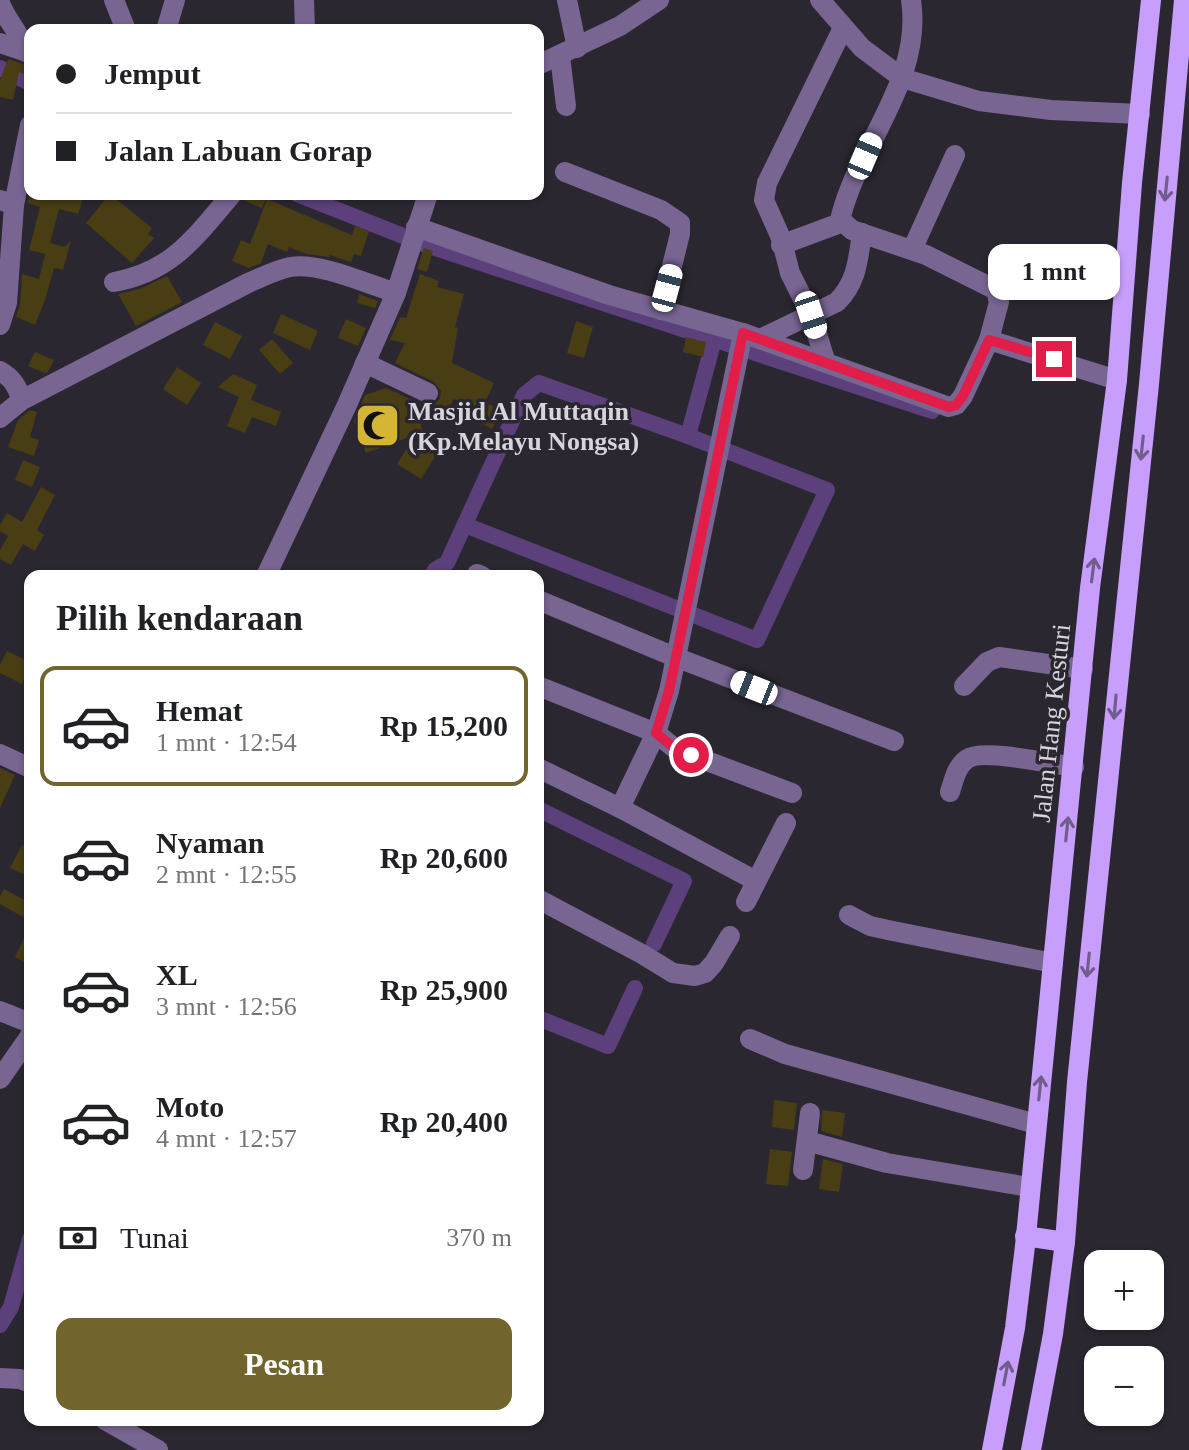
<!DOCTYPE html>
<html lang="id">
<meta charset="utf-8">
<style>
:root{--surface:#fff;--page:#f2f2f2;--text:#202124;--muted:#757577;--line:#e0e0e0;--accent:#71642c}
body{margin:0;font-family:Georgia,serif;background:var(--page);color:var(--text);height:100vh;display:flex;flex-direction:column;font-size:30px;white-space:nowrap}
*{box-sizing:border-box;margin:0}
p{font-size:26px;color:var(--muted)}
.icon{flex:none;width:44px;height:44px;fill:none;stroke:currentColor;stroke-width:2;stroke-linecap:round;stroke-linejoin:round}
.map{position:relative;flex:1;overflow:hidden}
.sheet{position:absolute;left:24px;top:570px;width:520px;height:856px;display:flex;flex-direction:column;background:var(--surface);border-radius:16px;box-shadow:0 2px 6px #0004}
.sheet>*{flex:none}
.banner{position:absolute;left:24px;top:24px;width:520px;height:176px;border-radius:16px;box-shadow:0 2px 6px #0004;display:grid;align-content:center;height:176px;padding:0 32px;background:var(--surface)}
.buttons{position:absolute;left:1084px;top:1250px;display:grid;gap:16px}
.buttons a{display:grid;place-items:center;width:80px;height:80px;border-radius:16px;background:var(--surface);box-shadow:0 2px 6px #0004;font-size:40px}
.end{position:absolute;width:36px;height:36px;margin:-18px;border:10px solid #e11d48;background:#fff;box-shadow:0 0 0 4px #fff}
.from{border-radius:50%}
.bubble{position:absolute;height:56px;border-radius:16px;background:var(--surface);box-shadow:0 2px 6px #0004;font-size:26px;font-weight:700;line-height:56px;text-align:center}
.car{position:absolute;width:24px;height:48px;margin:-24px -12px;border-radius:10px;box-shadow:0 0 6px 2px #0007;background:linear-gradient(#fff 24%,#345 0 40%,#fff 0 76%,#345 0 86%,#fff 0)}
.banner b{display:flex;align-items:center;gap:28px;height:76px;font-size:30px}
.banner b+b{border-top:2px solid var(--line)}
.banner i{width:20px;height:20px;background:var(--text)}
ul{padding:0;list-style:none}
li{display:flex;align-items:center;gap:24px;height:120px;margin:0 16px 12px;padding:0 16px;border:4px solid transparent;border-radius:16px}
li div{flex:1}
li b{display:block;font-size:30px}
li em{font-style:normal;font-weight:700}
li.selected{border-color:var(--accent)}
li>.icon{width:72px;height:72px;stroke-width:1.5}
h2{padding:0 32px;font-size:36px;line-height:96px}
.pay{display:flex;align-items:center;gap:20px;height:88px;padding:0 32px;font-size:30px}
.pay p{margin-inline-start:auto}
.primary-button{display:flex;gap:16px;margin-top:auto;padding:16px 32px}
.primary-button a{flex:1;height:92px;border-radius:16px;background:var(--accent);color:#fff;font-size:32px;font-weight:700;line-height:92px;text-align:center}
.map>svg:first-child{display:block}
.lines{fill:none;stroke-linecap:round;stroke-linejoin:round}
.canal{stroke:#5b407c;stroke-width:16}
.building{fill:#483d13}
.minor{stroke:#786592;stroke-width:20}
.major{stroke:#c79efc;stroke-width:20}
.oneway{stroke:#715d8c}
.route{stroke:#e11d48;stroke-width:10}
.labels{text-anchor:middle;stroke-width:7;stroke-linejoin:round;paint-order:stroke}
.poi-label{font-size:26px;font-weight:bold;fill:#d7d4db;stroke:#2b2731;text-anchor:start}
.street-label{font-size:26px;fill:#d7d4db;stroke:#2b2731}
</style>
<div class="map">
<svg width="1189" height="1450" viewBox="0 0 1189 1450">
<rect width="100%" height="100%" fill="#2b2731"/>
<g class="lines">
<g class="canal">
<polyline points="0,68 30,83"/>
<polyline points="297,194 426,245 932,411"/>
<polyline points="465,525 757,640 827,490 688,436"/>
<polyline points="432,576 435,570 447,563 524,395 539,383 688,436 714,340"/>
<polyline points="538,809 684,881 654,944"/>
<polyline points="538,1018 608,1046 635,988"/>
<polyline points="0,1325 11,1307 30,1239"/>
</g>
</g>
<g class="building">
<polygon points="8,59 30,66 30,76 19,72 13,100 0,97 0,80"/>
<polygon points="29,194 69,194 83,198 78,214 59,209 50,243 65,247 71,240 63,270 54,268 45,300 35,325 16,317 20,304 22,274 39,279 45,254 29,250 40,207 28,203"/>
<polygon points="110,194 152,228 148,234 154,238 132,263 86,223"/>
<polygon points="245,194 268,194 262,208 243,200"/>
<polygon points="267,199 352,235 355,226 369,231 361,256 354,254 351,262 330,255 329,257 307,254 289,247 287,252 268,244 261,263 249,268 232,261 241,240 250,244"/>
<polygon points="424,248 433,251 427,272 417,269"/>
<polygon points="420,274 439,281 437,287 464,294 455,327 458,328 452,363 494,383 481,411 454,399 441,421 413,404 428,445 438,452 421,479 397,464 415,435 366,453 354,421 365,395 386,388 423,405 435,404 440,398 441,391 434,382 395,363 405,343 390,340 400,317 406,318"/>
<polygon points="167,276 182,302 136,326 118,294 139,289"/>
<polygon points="359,294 378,301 375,308 357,303"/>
<polygon points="281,314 318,331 310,350 273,333"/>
<polygon points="346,319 366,328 358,346 338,338"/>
<polygon points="576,321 593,327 584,358 567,353"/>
<polygon points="215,322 242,336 230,359 203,345"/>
<polygon points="686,337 706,342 703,357 683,352"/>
<polygon points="272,339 293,363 280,374 259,350"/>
<polygon points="35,352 54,360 48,372 45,373 28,366"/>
<polygon points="177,367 201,383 187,405 163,389"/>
<polygon points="233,374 257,385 251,400 281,412 276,426 252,417 245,433 227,426 239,397 218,387"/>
<polygon points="489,404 502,411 492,429 479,422"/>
<polygon points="30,410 37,412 30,437 39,440 34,456 8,447 18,420"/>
<polygon points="23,460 40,467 32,487 15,480"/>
<polygon points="41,487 55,495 37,530 44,535 35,551 23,544 11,565 0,559 0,550 8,536 0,531 0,525 7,513 22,522"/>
<polygon points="7,651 30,662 22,684 0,673 0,665"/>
<polygon points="0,768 15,775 0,808"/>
<polygon points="22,845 30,849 30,877 10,868"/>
<polygon points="4,889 30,903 23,917 0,904 0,896"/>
<polygon points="30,925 30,965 15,957"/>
<polygon points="774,1100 797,1103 794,1130 772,1127"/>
<polygon points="822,1110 845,1113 842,1137 821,1131"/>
<polygon points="770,1149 792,1152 788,1186 766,1184"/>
<polygon points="823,1159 843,1164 839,1192 819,1189"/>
</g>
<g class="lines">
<g class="minor">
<polyline points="114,0 126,30"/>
<polyline points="304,0 305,30"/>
<polyline points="567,0 577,48"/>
<polyline points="820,0 862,48 902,78 979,101 1051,110 1140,114"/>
<path d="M 911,0 C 923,80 860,142 841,216 L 843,222 L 852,230 L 926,255 L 996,290 L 999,302 L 989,340"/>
<path d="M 0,3 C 7,22 19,30 26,52"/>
<polyline points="166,30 175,0"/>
<polyline points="0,43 30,53"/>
<polyline points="560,56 566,106"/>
<polyline points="538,65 620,26 659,0"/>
<polyline points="565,172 661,210 680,223 680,234 661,310"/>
<polyline points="0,200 14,205 30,125"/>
<polyline points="416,227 609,295 743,333 949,407 956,405 963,396 989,340 1117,380"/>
<polyline points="781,245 843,222"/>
<polyline points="912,250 955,155"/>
<path d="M 114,282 C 172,272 196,236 232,194"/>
<polyline points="0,325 7,303 14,205"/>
<path d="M 760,339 L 837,302 C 857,282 858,260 862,233"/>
<polyline points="365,363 428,393"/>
<polyline points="826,363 811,315 790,273 781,238 764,200 767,183 843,28"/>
<path d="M 0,371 C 13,378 17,387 22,400"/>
<path d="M 0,418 L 22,400 L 248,283 C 262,277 276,270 290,267 C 320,262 367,284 396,293"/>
<polyline points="477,574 482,576"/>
<polyline points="266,576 346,407 396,293 428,194"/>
<polyline points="538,600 675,657 894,741"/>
<polyline points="538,686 656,733 673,747 691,755 792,793"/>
<polyline points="964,686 987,662 999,657 1083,669"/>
<polyline points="0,754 30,768"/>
<polyline points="538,768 620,808 756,881"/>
<path d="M 950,792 C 954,780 956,767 967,759 C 982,748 1053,764 1074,767"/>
<polyline points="620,808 656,733 669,691 743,333"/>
<polyline points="538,899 642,954 673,973 695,976 705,973 714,963 730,936"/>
<polyline points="746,902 786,823"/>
<polyline points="849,915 870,926 888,930 1053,963"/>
<polyline points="0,1011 30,1023"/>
<polyline points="750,1039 785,1054 1036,1124"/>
<polyline points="0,1079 30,1036"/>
<polyline points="807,1141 887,1163 1029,1187"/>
<polyline points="803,1170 810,1113"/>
<polyline points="0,1378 20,1379 30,1383"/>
<polyline points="105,1420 158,1450"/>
</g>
<g class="major">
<polyline points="1025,1236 1065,1242"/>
<polyline points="992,1450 1015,1328 1025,1246 1090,588 1117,380 1132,183 1151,0"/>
<polyline points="1031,1450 1053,1334 1065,1242 1077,1082 1149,384 1184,0"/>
</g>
</g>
<defs><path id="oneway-shaft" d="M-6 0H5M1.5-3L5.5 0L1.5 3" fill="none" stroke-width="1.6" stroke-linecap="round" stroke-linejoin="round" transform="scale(2)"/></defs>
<g class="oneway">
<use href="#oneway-shaft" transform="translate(1166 189) rotate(96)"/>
<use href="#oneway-shaft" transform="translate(1142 448) rotate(96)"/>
<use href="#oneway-shaft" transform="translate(1093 570) rotate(-83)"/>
<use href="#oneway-shaft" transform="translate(1115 707) rotate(95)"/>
<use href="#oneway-shaft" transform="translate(1067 829) rotate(-84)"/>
<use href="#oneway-shaft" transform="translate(1088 965) rotate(96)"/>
<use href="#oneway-shaft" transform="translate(1040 1088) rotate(-84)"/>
<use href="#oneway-shaft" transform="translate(1006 1373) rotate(-79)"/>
</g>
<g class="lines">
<polyline class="route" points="691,755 673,747 656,733 669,691 743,333 949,407 956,405 963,396 989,340 1054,359"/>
</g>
<defs>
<symbol id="mosque-square" viewBox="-11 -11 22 22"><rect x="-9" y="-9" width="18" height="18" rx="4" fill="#d5b535" stroke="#2b2731"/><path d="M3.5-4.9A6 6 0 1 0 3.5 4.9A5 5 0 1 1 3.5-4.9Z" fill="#111"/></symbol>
</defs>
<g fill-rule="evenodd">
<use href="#mosque-square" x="352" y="400" width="51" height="51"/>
</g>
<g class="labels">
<g class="poi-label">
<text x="408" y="420">Masjid Al Muttaqin<tspan x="408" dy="30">(Kp.Melayu Nongsa)</tspan></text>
</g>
<g class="street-label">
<text transform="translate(1051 723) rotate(-84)" y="9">Jalan Hang Kesturi</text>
</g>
</g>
</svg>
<div class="buttons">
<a>+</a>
<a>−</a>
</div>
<i class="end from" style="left:691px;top:755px"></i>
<i class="end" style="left:1054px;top:359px"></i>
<div class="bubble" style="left:988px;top:244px;width:132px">1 mnt</div>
<i class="car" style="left:865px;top:156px;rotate:23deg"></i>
<i class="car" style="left:667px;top:288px;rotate:15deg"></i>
<i class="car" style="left:811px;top:315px;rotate:162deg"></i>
<i class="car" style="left:754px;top:688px;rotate:292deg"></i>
<div class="banner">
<b><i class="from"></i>Jemput</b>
<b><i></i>Jalan Labuan Gorap</b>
</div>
<section class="sheet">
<h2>Pilih kendaraan</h2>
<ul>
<li class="selected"><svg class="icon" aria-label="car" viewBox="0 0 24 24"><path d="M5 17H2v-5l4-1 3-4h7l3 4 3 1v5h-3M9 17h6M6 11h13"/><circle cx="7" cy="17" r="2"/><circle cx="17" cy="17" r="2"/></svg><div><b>Hemat</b><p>1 mnt · 12:54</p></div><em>Rp 15,200</em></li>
<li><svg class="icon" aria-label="car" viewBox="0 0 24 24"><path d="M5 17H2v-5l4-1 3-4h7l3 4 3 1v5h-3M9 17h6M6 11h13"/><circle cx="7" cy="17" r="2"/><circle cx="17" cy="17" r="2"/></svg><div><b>Nyaman</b><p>2 mnt · 12:55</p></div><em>Rp 20,600</em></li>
<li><svg class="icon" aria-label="car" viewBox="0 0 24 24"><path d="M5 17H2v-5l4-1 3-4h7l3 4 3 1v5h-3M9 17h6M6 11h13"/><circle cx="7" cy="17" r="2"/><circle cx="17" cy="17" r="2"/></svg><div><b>XL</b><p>3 mnt · 12:56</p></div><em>Rp 25,900</em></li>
<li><svg class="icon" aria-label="car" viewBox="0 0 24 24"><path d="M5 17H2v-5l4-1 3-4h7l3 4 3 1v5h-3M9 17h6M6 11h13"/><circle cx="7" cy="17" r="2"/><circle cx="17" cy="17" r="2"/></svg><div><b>Moto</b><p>4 mnt · 12:57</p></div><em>Rp 20,400</em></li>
</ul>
<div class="pay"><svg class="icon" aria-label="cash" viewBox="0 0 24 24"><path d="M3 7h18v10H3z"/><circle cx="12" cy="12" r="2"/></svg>Tunai<p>370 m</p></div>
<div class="primary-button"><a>Pesan</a></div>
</section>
</div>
